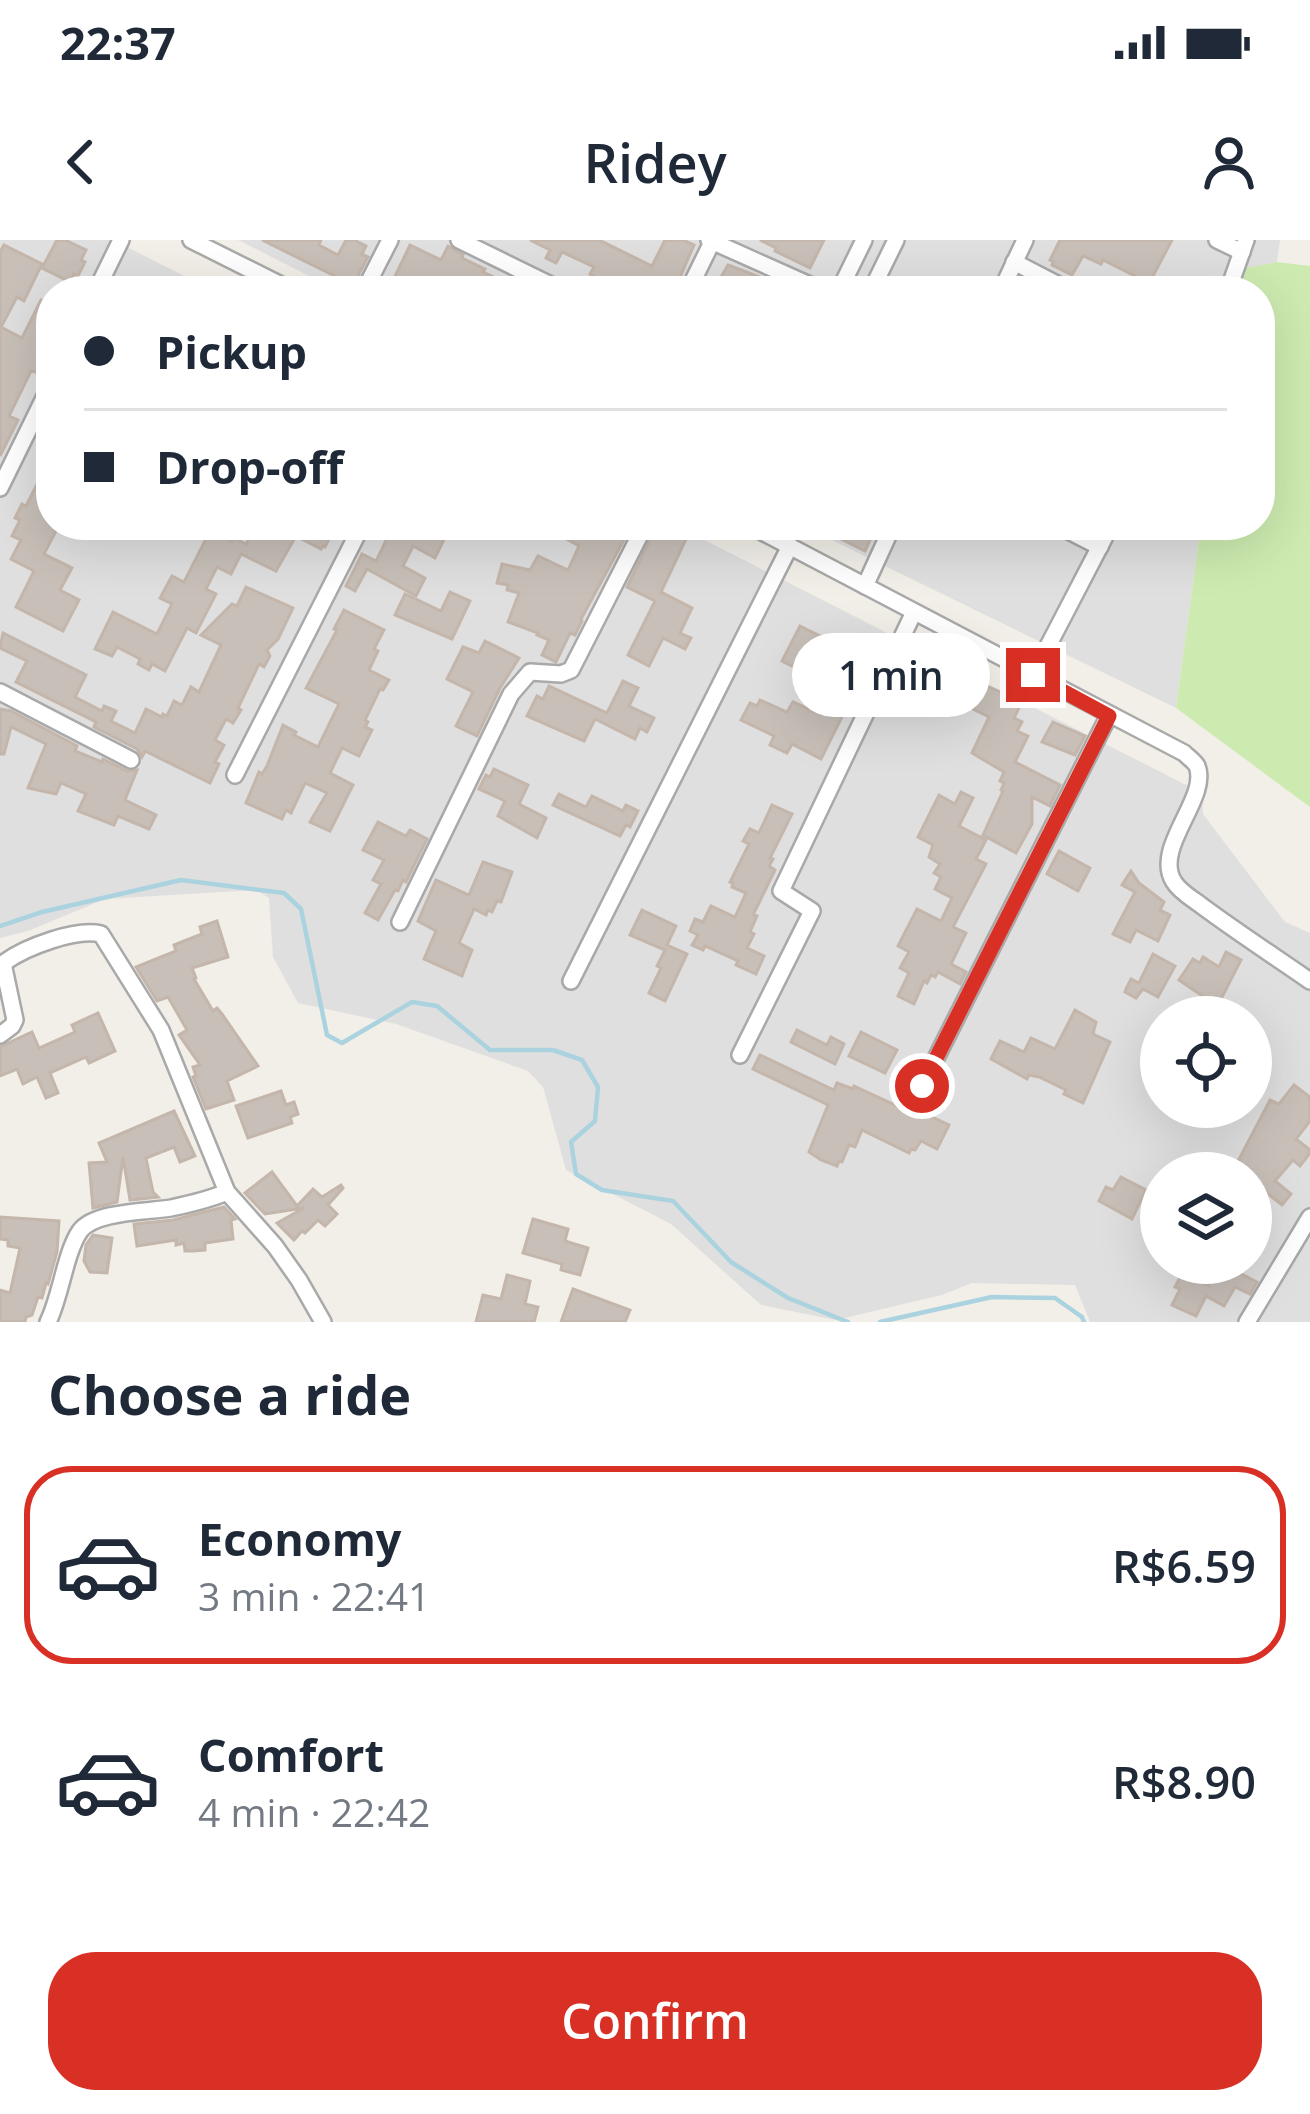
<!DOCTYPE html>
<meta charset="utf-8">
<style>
:root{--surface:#fff;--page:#f2f2f3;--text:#1f2937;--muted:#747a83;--line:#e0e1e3;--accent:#d93025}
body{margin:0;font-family:"Open Sans",sans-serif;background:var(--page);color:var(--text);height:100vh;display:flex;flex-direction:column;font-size:45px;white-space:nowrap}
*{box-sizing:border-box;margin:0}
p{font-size:39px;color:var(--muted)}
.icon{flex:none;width:66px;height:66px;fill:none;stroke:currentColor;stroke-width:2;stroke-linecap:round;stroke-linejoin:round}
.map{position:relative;height:1082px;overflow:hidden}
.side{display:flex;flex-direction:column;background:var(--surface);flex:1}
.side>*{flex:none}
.top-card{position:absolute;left:36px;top:36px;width:1239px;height:264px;border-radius:48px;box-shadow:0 12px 48px #0002;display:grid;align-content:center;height:264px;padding:0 48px;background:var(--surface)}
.tools{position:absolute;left:1140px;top:756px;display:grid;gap:24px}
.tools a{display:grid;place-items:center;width:132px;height:132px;border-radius:50%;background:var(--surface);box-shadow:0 12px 48px #0002;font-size:60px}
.end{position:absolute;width:54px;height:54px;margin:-27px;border:15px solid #d93025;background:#fff;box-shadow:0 0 0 6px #fff}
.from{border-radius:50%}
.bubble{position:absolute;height:84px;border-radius:42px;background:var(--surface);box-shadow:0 12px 48px #0002;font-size:39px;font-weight:600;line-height:84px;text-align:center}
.top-card b{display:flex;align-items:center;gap:42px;height:114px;font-size:45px}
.top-card b+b{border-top:3px solid var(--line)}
.top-card i{width:30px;height:30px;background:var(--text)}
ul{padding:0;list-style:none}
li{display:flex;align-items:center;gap:36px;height:198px;margin:0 24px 18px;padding:0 24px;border:6px solid transparent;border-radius:48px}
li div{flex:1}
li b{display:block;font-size:45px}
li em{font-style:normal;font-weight:600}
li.on{border-color:var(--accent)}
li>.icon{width:108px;height:108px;stroke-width:1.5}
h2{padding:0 48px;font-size:54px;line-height:144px}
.cta{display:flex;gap:24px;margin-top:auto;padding:24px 48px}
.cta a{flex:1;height:138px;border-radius:48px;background:var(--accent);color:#fff;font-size:48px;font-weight:600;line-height:138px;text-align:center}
.status{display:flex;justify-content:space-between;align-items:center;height:84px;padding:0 60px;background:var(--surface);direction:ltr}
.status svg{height:33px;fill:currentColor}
header{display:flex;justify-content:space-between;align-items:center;height:156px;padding:0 48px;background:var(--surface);font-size:54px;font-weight:600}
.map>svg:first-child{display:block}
.residential{fill:#e0dfdf;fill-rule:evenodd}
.grass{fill:#cdebb0}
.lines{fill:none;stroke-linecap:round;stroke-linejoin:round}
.stream{stroke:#aad3df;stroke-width:4.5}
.building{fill:#c7bfb8;stroke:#c4b6ab;stroke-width:3}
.minor-casing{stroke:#a9a9a9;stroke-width:20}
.minor{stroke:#fff;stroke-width:15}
.route{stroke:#d93025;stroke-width:15}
</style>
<div class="status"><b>22:37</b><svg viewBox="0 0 49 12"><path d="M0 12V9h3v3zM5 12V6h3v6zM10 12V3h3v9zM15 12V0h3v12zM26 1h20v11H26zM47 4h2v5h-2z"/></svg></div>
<header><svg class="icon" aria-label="back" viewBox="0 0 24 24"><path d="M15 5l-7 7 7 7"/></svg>Ridey<svg class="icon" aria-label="person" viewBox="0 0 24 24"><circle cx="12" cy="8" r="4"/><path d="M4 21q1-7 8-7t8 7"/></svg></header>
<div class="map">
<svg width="1310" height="1082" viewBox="0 0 1310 1082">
<rect width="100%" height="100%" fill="#f2efe9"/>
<g class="residential">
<path d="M 0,0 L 113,0 L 214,51 L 51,51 L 51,285 L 675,285 L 1202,553 L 1203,574 L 1285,682 L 1310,693 L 1310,1082 L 1090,1082 L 1075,1045 L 972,1043 L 942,1055 L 836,1080 L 761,1065 L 671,984 L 566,930 L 543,847 L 528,831 L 396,784 L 298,763 L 273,717 L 269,658 L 257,650 L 105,659 L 28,691 L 0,698 ZM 1161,777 L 1251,777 L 1251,867 L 1161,867 ZM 1161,933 L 1251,933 L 1251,1023 L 1161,1023 Z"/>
<polygon points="238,0 1280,0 1277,22 1238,30 1234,51 339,51"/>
<polygon points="801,285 1201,285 1176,468"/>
</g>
<polygon class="grass" points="1277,22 1310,26 1310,567 1176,468 1201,285 1260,285 1260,51 1234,51 1237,30"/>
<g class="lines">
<g class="stream">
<polyline points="0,686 42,672 181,640 284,653 301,669 327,795 342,803 412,762 437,766 490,810 553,810 582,820 598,847 595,881 571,902 576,934 602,950 673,961 731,1022 788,1058 848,1082"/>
<polyline points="880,1082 992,1057 1055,1058 1082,1077 1084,1082"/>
</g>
</g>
<g class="building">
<polygon points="57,0 65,0 86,10 81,20 85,22 78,36 74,34 70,42 42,28"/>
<polygon points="262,0 321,0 319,5 338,15 346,0 354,0 366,6 362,14 368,17 353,45"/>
<polygon points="530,0 599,0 652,26 665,0 683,0 694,5 674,51 612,51 593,39 594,36 590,34 594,27 562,12 556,23 546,18 550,10"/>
<polygon points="760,0 824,0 810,28 775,11 776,8"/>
<polygon points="1060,0 1172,0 1145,51 1127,51 1135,36 1103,20 1101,24 1083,16 1072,35 1052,25 1053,22 1050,20"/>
<polygon points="4,5 42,24 24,61 17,57 1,87 22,98 41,60 51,65 51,109 40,133 31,131 9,176 18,180 0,216 0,12"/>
<polygon points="410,5 441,20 448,6 463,15 462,18 485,29 483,32 507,43 510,38 536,51 388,51"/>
<polygon points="728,25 773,42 768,51 713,51"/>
<polygon points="51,217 51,285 59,285 44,314 72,328 60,350 79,360 63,391 16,367 34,331 11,319 21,300 12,296 20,280 15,278 22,264 26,266"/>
<polygon points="256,285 322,285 333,291 325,307 323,306 321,309 296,296 276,331 241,314 231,334 217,327 206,349 216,354 196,393 187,388 165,431 152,424 149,430 138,424 140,419 117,407 112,416 95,409 113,372 157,394 172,364 160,358 172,336 184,342 210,291 232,302 234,298 246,304"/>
<polygon points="374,285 451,285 435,318 413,306 403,326 425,338 416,356 367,329 355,351 346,346 362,314 376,321 382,309 389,294"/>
<polygon points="542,285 632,285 581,379 582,381 575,395 570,393 556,422 542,415 549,400 537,395 538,393 508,382 519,353 507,350 508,345 497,343 502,324 530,330 538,316 568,330 579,306"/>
<polygon points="657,285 668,285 688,295 661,352 692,368 680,393 691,398 685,409 663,398 649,426 628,415 655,361 627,347"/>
<polygon points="833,285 877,285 865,311 829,293"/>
<polygon points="246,347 293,368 278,399 267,410 270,416 264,427 259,424 238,468 241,470 233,483 226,479 215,500 224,505 215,522 219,524 210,543 145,511 142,517 137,509 94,487 96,482 16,442 27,421 0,408 3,393 86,435 75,457 102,471 104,466 116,471 111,481 135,493 146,469 162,477 163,474 167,476 174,461 182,465 191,447 199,452 221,405 201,395 232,364 237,366"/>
<polygon points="450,352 470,361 452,399 395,375 405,354 441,371"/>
<polygon points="344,370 384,390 374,409 378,411 369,430 389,440 383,450 380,449 365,480 368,482 365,487 372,490 359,516 342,508 330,533 353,545 330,591 310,582 327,553 305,543 291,573 286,570 282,579 246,563 259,532 262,534 267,526 283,485 296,492 294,495 318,507 339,464 306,448 337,390 334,389"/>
<polygon points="800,386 832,402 819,428 828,432 821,446 808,439 810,435 782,421"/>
<polygon points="485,401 519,418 500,448 477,496 456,486 473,452 447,439 463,407 479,413"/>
<polygon points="965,436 1022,462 1014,478 1022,482 1017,491 1028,496 1015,522 1060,545 1050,566 1032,557 1032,584 1016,613 983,595 1003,551 1001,550 1004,543 1000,541 1004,532 972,513 989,477 953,459"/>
<polygon points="623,441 638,448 629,466 654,478 647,492 640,488 635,499 595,479 584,501 527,476 537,456 543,459 549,446 607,473"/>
<polygon points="760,460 787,472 793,462 820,474 826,461 845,471 821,519 792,504 787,513 770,505 774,496 741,480 750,463 757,466"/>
<polygon points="0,469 11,471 77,506 75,511 102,522 103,519 127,531 137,530 125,560 156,575 149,589 118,576 114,585 78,571 86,554 61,543 56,554 28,548 46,504 11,487 4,514 0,514"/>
<polygon points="1053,482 1085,496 1075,515 1042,502"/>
<polygon points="494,529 528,545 519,564 546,578 537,598 498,576 505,561 479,549 486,535 490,537"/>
<polygon points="961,552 973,558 959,586 986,600 976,619 986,624 953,687 966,693 951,724 966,732 960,744 938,732 935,737 931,735 927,743 924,741 914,764 898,756 909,733 900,728 909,712 898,706 917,669 941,681 952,658 935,649 941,637 934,633 940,624 929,617 933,605 918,597 939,555 955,564"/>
<polygon points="559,554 586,567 592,556 623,571 626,565 638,571 630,587 626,585 620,596 553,565"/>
<polygon points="772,565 792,574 770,618 773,619 769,626 775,630 753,675 757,676 750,692 754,694 747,708 764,716 756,734 736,725 738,721 705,706 703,710 692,705 698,695 690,691 695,679 703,682 711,666 735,677 746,653 732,647 733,643 730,642 749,604 743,601 750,589 759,593"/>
<polygon points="378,582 406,596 410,590 427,599 406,642 403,640 398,651 395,650 378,680 365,673 381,644 373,640 384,620 363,610"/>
<polygon points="1059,611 1090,628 1078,651 1047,634"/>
<polygon points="483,622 512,632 501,662 497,661 492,672 488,670 486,675 474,669 459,703 472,710 462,736 424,719 436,691 418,681 436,640 469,655"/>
<polygon points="1131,631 1139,643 1164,662 1160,670 1170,675 1158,701 1136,690 1130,702 1113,694 1135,652 1122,645"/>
<polygon points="642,670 676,686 667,705 687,714 665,761 649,753 661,728 657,726 665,710 630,695"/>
<polygon points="217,681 228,717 192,728 196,738 194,739 213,771 217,768 222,774 258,826 227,841 234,860 206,869 193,837 196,836 193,827 200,825 179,795 187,790 168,757 157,761 136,727 176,711 174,705 202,694 200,687"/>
<polygon points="1226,712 1241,720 1221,759 1241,768 1237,777 1195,777 1204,757 1179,740 1193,719 1200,723 1203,717 1219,727"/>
<polygon points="1153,714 1175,726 1158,757 1143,749 1136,758 1125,752 1126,749 1131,739 1139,743"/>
<polygon points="1075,770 1096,782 1093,794 1110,802 1083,863 1064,854 1066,850 1039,837 1029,835 1027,839 991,819 1000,801 1024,812 1031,798 1055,809"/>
<polygon points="98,773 115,811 89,823 86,817 50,833 58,853 46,858 37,837 23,844 17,829 0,836 0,807 32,792 39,808 75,792 72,785"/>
<polygon points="797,790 827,805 831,797 844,804 835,824 791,802"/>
<polygon points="861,792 897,810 885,833 849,816"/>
<polygon points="760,815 834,850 837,843 853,849 854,846 919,876 921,872 949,885 937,909 921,901 915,910 911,909 909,913 862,890 855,907 849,905 842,922 839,921 837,926 821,920 809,912 828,865 753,829"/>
<polygon points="1294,845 1310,857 1310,881 1296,899 1310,910 1310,913 1300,926 1293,920 1275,941 1291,954 1282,965 1263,950 1251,974 1251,933 1242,933 1235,927 1270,860 1279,864"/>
<polygon points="281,851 286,865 294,862 298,874 290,877 292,883 248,898 236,866"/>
<polygon points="174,871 195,916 180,922 174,907 146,918 153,952 158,957 130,960 123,917 117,962 93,968 89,923 107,922 99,903"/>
<polygon points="272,932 297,966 313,949 322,957 341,945 343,948 328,965 337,974 325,986 318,980 305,993 302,991 294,1000 277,983 304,968 265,974 245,953"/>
<polygon points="1121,937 1146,950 1132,979 1099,961 1106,947 1113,950"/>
<polygon points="224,967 235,979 231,980 233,999 205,1003 205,1010 193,1011 185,1011 184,1003 176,1005 176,1000 137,1006 134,984 173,980"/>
<polygon points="0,977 59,981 57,1012 48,1044 46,1043 42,1058 38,1057 32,1075 26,1077 25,1082 0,1082 0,1050 10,1053 20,1008 8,1006 8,1000 0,999"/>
<polygon points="533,979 568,989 565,1001 588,1008 580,1035 561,1030 562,1024 523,1013"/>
<polygon points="93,995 112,998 107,1033 90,1032 84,1021 86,1005"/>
<polygon points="1221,1023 1235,1023 1232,1029 1257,1042 1250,1054 1235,1047 1224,1066 1206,1056 1196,1076 1172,1065 1180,1049 1175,1047 1183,1032 1209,1046"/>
<polygon points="507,1035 530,1041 525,1064 538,1067 534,1082 476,1082 483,1055 501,1059"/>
<polygon points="573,1049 630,1070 625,1082 561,1082"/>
</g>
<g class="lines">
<defs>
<g id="minor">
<polyline points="191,0 293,51"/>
<polyline points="459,0 563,51"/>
<polyline points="709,0 823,51"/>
<polyline points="1217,0 1242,12"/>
<polyline points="1014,22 1070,51"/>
<polyline points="96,51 121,0"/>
<polyline points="364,51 390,0"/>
<polyline points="688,51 713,0"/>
<polyline points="839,51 864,0"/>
<polyline points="871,51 896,0"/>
<polyline points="1001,51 1025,0"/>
<polyline points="1228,51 1246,0"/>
<polyline points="0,248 51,144"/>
<path d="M 749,285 L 1184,513 C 1188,517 1195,522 1197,526 C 1210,558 1152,608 1174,642 C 1180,652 1193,659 1202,666 C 1237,692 1274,716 1310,741"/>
<polyline points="1057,285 1100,307"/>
<polyline points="865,346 893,285"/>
<polyline points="1033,435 1111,285"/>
<polyline points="0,452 131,520"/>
<polyline points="235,535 362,285"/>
<polyline points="400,682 511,454 530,432 561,434 571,430 645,285"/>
<polyline points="571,741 790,306"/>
<path d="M 0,795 L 12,786 L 15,780 L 4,728 L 5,722 C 26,707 76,688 101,694 L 161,790 L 227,952 L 275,1006 L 299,1040 L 323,1082"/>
<polyline points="740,815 812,671 781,651 914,372"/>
<polyline points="922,846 1109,475"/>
<path d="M 48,1082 C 61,1056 65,1013 80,991 C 95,971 147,972 171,968 C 190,964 208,960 227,952"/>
<polyline points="1247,1082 1310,977"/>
</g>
</defs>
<use href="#minor" class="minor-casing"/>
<use href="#minor" class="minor"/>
</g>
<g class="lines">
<polyline class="route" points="922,846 1109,476 1033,435"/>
</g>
</svg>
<div class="tools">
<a><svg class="icon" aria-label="locate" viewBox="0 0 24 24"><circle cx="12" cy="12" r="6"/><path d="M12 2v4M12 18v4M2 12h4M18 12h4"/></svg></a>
<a><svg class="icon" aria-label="layers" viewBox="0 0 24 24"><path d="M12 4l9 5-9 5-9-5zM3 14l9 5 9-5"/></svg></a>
</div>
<i class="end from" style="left:922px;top:846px"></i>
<i class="end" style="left:1033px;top:435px"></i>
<div class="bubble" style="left:792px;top:393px;width:198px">1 min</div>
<div class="top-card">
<b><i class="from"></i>Pickup</b>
<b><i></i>Drop-off</b>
</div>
</div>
<section class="side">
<h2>Choose a ride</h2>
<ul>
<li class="on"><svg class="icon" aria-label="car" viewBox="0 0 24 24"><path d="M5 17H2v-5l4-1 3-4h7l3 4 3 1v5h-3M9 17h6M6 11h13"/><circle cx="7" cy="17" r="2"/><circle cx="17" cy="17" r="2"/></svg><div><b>Economy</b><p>3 min · 22:41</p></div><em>R$6.59</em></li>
<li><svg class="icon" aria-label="car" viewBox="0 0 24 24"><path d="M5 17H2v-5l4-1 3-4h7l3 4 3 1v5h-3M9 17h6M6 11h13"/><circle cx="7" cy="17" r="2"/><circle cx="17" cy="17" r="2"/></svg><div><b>Comfort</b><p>4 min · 22:42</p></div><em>R$8.90</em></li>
</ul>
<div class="cta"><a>Confirm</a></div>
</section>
